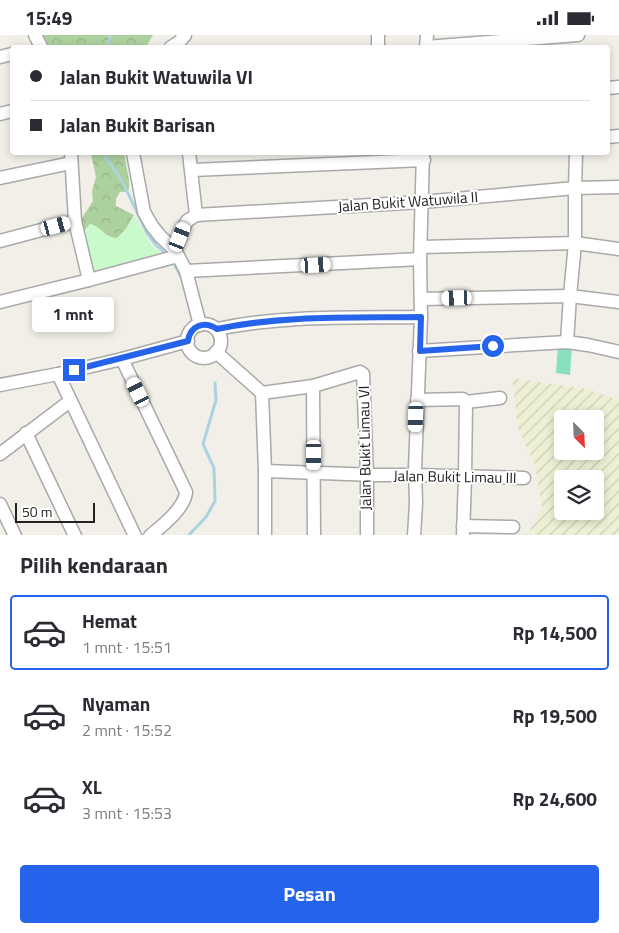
<!DOCTYPE html>
<html lang="id">
<meta charset="utf-8">
<style>
:root{--surface:#fff;--page:#f2f2f3;--text:#2b2b33;--muted:#7c7c81;--line:#e1e1e2;--accent:#2563eb}
body{margin:0;font-family:"Titillium Web",sans-serif;background:var(--page);color:var(--text);height:100vh;display:flex;flex-direction:column;font-size:19px;white-space:nowrap}
*{box-sizing:border-box;margin:0}
p{font-size:16px;color:var(--muted)}
.icon{flex:none;width:28px;height:28px;fill:none;stroke:currentColor;stroke-width:2;stroke-linecap:round;stroke-linejoin:round}
.map{position:relative;height:500px;overflow:hidden}
.panel{display:flex;flex-direction:column;background:var(--surface);flex:1}
.panel>*{flex:none}
.guide{position:absolute;left:10px;top:10px;width:600px;height:110px;border-radius:5px;box-shadow:0 2px 8px #0003;display:grid;align-content:center;height:110px;padding:0 20px;background:var(--surface)}
.needle{width:32px;rotate:156deg}
.fabs{position:absolute;left:554px;top:375px;display:grid;gap:10px}
.fabs a{display:grid;place-items:center;width:50px;height:50px;border-radius:5px;background:var(--surface);box-shadow:0 2px 8px #0003;font-size:25px}
.scale{position:absolute;left:15px;bottom:12px;width:80px;box-sizing:border-box;padding-left:5px;border:2px solid #222;border-top:0;font-size:14px;line-height:18px;white-space:nowrap;color:#222;-webkit-text-stroke:4px #fff;paint-order:stroke}
.end{position:absolute;width:22px;height:22px;margin:-11px;border:6px solid #2563eb;background:#fff;box-shadow:0 0 0 2px #fff}
.from{border-radius:50%}
.bubble{position:absolute;height:35px;border-radius:5px;background:var(--surface);box-shadow:0 2px 8px #0003;font-size:16px;font-weight:700;line-height:35px;text-align:center}
.car{position:absolute;width:15px;height:30px;margin:-15px -8px;border-radius:6px;box-shadow:0 0 4px 1px #0007;background:linear-gradient(#fff 24%,#345 0 40%,#fff 0 76%,#345 0 86%,#fff 0)}
.guide b{display:flex;align-items:center;gap:18px;height:48px;font-size:19px}
.guide b+b{border-top:1px solid var(--line)}
.guide i{width:12px;height:12px;background:var(--text)}
ul{padding:0;list-style:none}
li{display:flex;align-items:center;gap:15px;height:75px;margin:0 10px 8px;padding:0 10px;border:2px solid transparent;border-radius:5px}
li div{flex:1}
li b{display:block;font-size:19px}
li em{font-style:normal;font-weight:700}
li.active{border-color:var(--accent)}
li>.icon{width:45px;height:45px;stroke-width:1.5}
h2{padding:0 20px;font-size:22px;line-height:60px}
.primary-button{display:flex;gap:10px;margin-top:auto;padding:10px 20px}
.primary-button a{flex:1;height:58px;border-radius:5px;background:var(--accent);color:#fff;font-size:20px;font-weight:700;line-height:58px;text-align:center}
.status{display:flex;justify-content:space-between;align-items:center;height:35px;padding:0 25px;background:var(--surface);direction:ltr}
.status svg{height:14px;fill:currentColor}
.map>svg:first-child{display:block}
.farmland{fill:url(#farmland-furrows);fill-rule:evenodd}
.forest{fill:url(#forest-crowns)}
.park{fill:#c8facc}
.pitch{fill:#88e0be}
.lines{fill:none;stroke-linecap:round;stroke-linejoin:round}
.stream{stroke:#aad3df;stroke-width:3}
.minor-casing{stroke:#a9a9a9;stroke-width:15}
.minor{stroke:#fff;stroke-width:12}
.route{stroke:#2563eb;stroke-width:6}
.labels{text-anchor:middle;stroke-width:4;stroke-linejoin:round;paint-order:stroke}
.street-label{font-size:15px;fill:#222;stroke:#fff}
</style>
<div class="status"><b>15:49</b><svg viewBox="0 0 49 12"><path d="M0 12V9h3v3zM5 12V6h3v6zM10 12V3h3v9zM15 12V0h3v12zM26 1h20v11H26zM47 4h2v5h-2z"/></svg></div>
<div class="map">
<svg width="619" height="501" viewBox="0 0 619 501">
<defs>
<pattern id="farmland-furrows" width="10" height="10" patternUnits="userSpaceOnUse" patternTransform="scale(1.25)"><rect width="10" height="10" fill="#eef0d5"/><path d="M-1 1l2-2M0 10L10 0M9 11l2-2" fill="none" stroke="#ccceb7"/></pattern>
<pattern id="forest-crowns" width="20" height="18" patternUnits="userSpaceOnUse" patternTransform="scale(1.25)"><rect width="20" height="18" fill="#add19e"/><path d="M2 6a3 3 0 1 1 6 0M12 15a3 3 0 1 1 6 0" fill="none" stroke="#95b388"/></pattern>
</defs>
<rect width="100%" height="100%" fill="#f2efe9"/>
<path class="farmland" d="M 512,343 L 586,354 L 619,365 L 619,500 L 519,500 L 528,499 L 542,473 L 535,430 L 518,393 ZM 562,384 L 595,384 L 595,416 L 562,416 ZM 562,444 L 595,444 L 595,476 L 562,476 Z"/>
<g class="forest">
<polygon points="43,0 153,0 146,12 49,12"/>
<path d="M 89,118 L 124,118 L 129,145 L 129,154 L 125,157 L 120,157 L 116,164 L 116,171 L 134,180 L 126,194 L 117,203 C 103,203 103,192 90,189 L 82,198 L 80,186 L 93,166 L 92,156 L 96,142 L 91,119 Z"/>
</g>
<path class="park" d="M 134,180 L 151,210 L 163,219 L 163,220 L 93,239 L 82,198 L 90,189 C 103,192 102,202 117,203 L 126,194 Z"/>
<polygon class="pitch" points="558,310 572,311 570,340 556,338"/>
<g class="lines">
<g class="stream">
<polyline points="107,12 111,0"/>
<polyline points="104,118 105,121 123,148 147,198 156,210 166,219"/>
<polyline points="175,231 182,243"/>
<polyline points="188,501 206,482 215,466 214,433 203,409 216,365 215,348"/>
</g>
<defs>
<g id="minor">
<polyline points="35,0 41,12"/>
<polyline points="378,0 378,12"/>
<polyline points="427,0 426,12 578,0"/>
<polyline points="171,12 179,7 185,0"/>
<polyline points="0,22 12,19"/>
<polyline points="608,53 619,52"/>
<polyline points="0,79 12,76"/>
<polyline points="608,102 619,101"/>
<polyline points="71,118 75,186 89,245"/>
<polyline points="133,118 144,177 152,191 160,201 175,215 186,236 200,290"/>
<polyline points="192,135 424,125"/>
<polyline points="0,143 71,128"/>
<polyline points="196,180 422,167 575,153 619,152"/>
<polyline points="0,206 75,186"/>
<polyline points="421,212 575,208 619,214"/>
<polyline points="175,215 185,190 187,186 196,180 189,118"/>
<polyline points="186,236 420,224"/>
<polyline points="421,264 570,261 619,267"/>
<polyline points="0,267 89,245 178,221"/>
<circle cx="204" cy="306" r="17"/>
<path d="M 217,294 C 283,280 353,283 421,282"/>
<polyline points="567,307 570,261 575,208 575,153 576,118"/>
<polyline points="419,316 567,307 588,310 619,317"/>
<polyline points="216,317 262,358"/>
<path d="M 122,324 L 186,457 C 185,473 162,491 150,501"/>
<polyline points="58,339 135,501"/>
<polyline points="0,350 58,339 122,324 188,306"/>
<polyline points="313,351 314,501"/>
<polyline points="262,358 313,351 360,337 363,339 367,440 367,501"/>
<polyline points="262,358 265,436 265,501"/>
<polyline points="417,365 463,364 466,367"/>
<polyline points="466,367 500,363"/>
<polyline points="26,398 75,501"/>
<polyline points="0,419 70,366"/>
<polyline points="265,436 376,440 415,440 524,443"/>
<polyline points="0,469 15,501"/>
<polyline points="463,491 513,492"/>
<polyline points="414,501 416,468 415,433 421,282 420,224 423,118"/>
<polyline points="463,501 465,442 466,367"/>
</g>
</defs>
<use href="#minor" class="minor-casing"/>
<use href="#minor" class="minor"/>
</g>
<g class="lines">
<path class="route" d="M 74,335 L 188,306 C 190,291 204,285 217,294 C 283,280 353,283 421,282 L 420,316 L 493,311"/>
</g>
<g class="labels">
<g class="street-label">
<text transform="translate(408 167) rotate(-4)" y="5">Jalan Bukit Watuwila II</text>
<text transform="translate(365 413) rotate(-91)" y="5">Jalan Bukit Limau VI</text>
<text transform="translate(455 442) rotate(1)" y="5">Jalan Bukit Limau III</text>
</g>
</g>
</svg>
<div class="fabs">
<a><svg class="needle" viewBox="-14 -14 28 28"><path d="M0-13l5 13h-10z" fill="#e53935"/><path d="M0 13l5-13h-10z" fill="#7c7c81"/></svg></a>
<a><svg class="icon" aria-label="layers" viewBox="0 0 24 24"><path d="M12 4l9 5-9 5-9-5zM3 14l9 5 9-5"/></svg></a>
</div>
<div class="scale">50 m</div>
<i class="end from" style="left:493px;top:311px"></i>
<i class="end" style="left:74px;top:335px"></i>
<div class="bubble" style="left:32px;top:262px;width:82px">1 mnt</div>
<i class="car" style="left:56px;top:191px;rotate:75deg"></i>
<i class="car" style="left:180px;top:202px;rotate:22deg"></i>
<i class="car" style="left:316px;top:230px;rotate:87deg"></i>
<i class="car" style="left:457px;top:263px;rotate:268deg"></i>
<i class="car" style="left:138px;top:357px;rotate:334deg"></i>
<i class="car" style="left:416px;top:382px;rotate:182deg"></i>
<i class="car" style="left:314px;top:420px;rotate:180deg"></i>
<div class="guide">
<b><i class="from"></i>Jalan Bukit Watuwila VI</b>
<b><i></i>Jalan Bukit Barisan</b>
</div>
</div>
<section class="panel">
<h2>Pilih kendaraan</h2>
<ul>
<li class="active"><svg class="icon" aria-label="car" viewBox="0 0 24 24"><path d="M5 17H2v-5l4-1 3-4h7l3 4 3 1v5h-3M9 17h6M6 11h13"/><circle cx="7" cy="17" r="2"/><circle cx="17" cy="17" r="2"/></svg><div><b>Hemat</b><p>1 mnt · 15:51</p></div><em>Rp 14,500</em></li>
<li><svg class="icon" aria-label="car" viewBox="0 0 24 24"><path d="M5 17H2v-5l4-1 3-4h7l3 4 3 1v5h-3M9 17h6M6 11h13"/><circle cx="7" cy="17" r="2"/><circle cx="17" cy="17" r="2"/></svg><div><b>Nyaman</b><p>2 mnt · 15:52</p></div><em>Rp 19,500</em></li>
<li><svg class="icon" aria-label="car" viewBox="0 0 24 24"><path d="M5 17H2v-5l4-1 3-4h7l3 4 3 1v5h-3M9 17h6M6 11h13"/><circle cx="7" cy="17" r="2"/><circle cx="17" cy="17" r="2"/></svg><div><b>XL</b><p>3 mnt · 15:53</p></div><em>Rp 24,600</em></li>
</ul>
<div class="primary-button"><a>Pesan</a></div>
</section>
